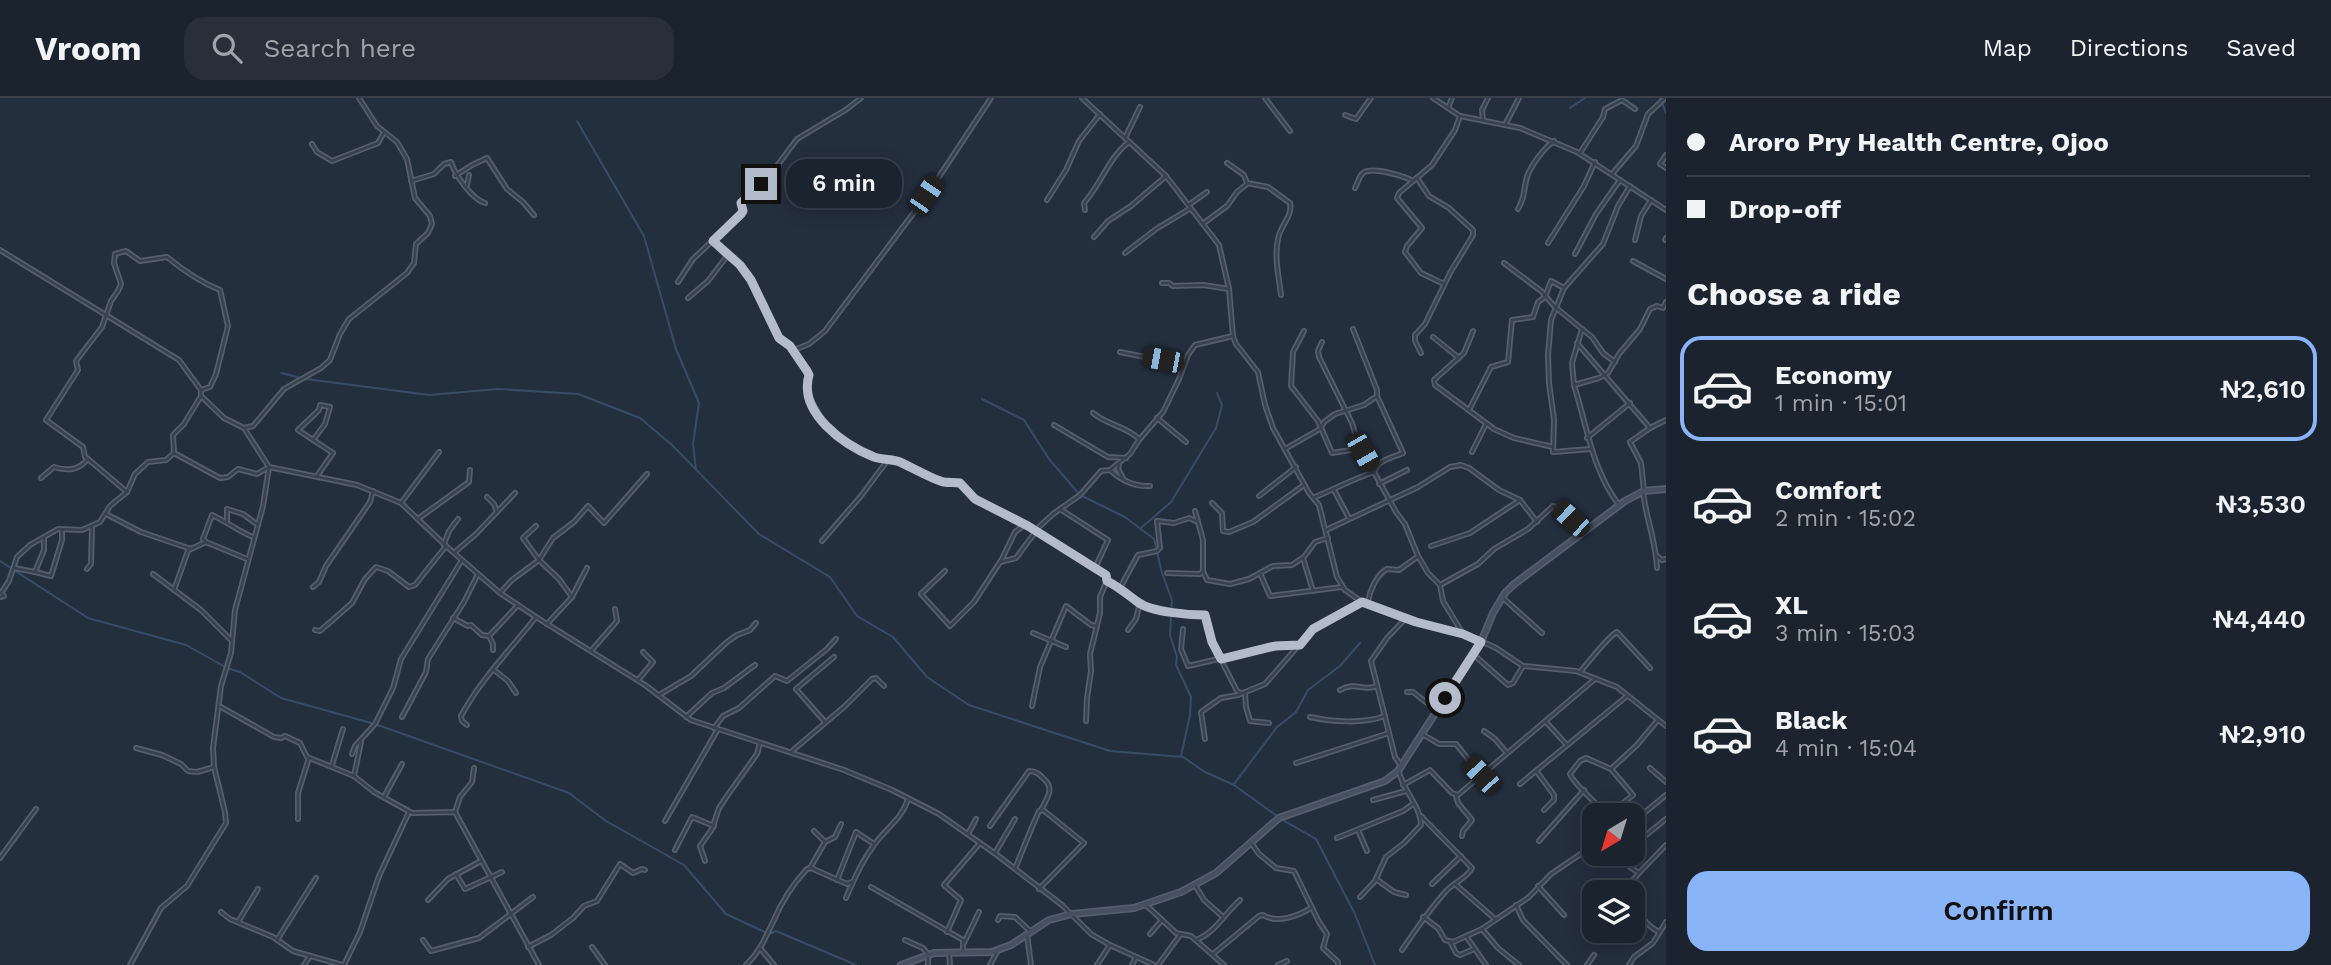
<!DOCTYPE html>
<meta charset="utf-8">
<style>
:root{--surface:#1b232e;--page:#282f3a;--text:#f1f3f6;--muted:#a0a4aa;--line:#39404a;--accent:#8ab4f8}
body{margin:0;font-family:"Work Sans",sans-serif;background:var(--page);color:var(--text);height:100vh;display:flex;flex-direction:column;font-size:26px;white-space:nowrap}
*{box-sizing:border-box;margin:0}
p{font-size:23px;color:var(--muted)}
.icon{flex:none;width:38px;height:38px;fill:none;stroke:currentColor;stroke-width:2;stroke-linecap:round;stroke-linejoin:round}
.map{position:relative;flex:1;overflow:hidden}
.sheet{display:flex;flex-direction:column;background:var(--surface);width:665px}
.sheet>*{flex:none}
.top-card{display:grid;align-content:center;height:154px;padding:0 21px;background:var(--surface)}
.needle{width:46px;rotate:218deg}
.buttons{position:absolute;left:1582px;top:705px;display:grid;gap:14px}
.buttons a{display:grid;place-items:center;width:63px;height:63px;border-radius:14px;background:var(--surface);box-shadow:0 4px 18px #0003,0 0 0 2px var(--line);font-size:35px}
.end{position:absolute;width:32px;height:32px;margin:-16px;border:9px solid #b4bcc9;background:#111;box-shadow:0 0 0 4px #111}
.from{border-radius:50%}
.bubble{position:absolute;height:49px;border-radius:21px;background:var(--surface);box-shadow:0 4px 18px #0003,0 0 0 2px var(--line);font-size:23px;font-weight:600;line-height:49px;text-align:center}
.car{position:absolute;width:21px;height:42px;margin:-21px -10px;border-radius:9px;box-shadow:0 0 5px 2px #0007;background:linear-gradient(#222 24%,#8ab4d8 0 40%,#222 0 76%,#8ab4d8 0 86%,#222 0)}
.top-card b{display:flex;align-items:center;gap:24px;height:66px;font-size:26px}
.top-card b+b{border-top:2px solid var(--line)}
.top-card i{width:18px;height:18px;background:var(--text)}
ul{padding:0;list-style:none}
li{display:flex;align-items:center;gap:21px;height:105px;margin:0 14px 10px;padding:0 7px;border:4px solid transparent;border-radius:21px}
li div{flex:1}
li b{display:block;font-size:26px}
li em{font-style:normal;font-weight:600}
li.on{border-color:var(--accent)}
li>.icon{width:63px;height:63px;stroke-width:1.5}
h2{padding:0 21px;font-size:32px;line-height:84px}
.action{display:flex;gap:14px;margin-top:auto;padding:14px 21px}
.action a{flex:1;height:80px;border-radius:21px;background:var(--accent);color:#111;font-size:28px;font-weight:600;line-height:80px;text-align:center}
header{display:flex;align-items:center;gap:42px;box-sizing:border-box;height:98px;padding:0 35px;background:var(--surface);border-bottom:2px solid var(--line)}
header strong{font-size:33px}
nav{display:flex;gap:38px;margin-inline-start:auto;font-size:24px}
.search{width:490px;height:63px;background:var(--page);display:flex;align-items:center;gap:18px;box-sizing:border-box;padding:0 24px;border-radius:21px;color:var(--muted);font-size:26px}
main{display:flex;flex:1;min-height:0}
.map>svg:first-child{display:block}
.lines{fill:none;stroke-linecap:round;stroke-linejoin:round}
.stream{stroke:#394c67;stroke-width:2}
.minor-casing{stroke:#565f6c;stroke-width:6}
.secondary-casing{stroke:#565f6c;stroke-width:8}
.minor{stroke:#38414e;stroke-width:2.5}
.secondary{stroke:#465061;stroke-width:4.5}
.route{stroke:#b4bcc9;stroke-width:9}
</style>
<header>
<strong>Vroom</strong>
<div class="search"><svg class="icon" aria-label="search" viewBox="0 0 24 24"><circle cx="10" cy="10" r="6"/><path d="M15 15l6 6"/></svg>Search here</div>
<nav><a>Map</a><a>Directions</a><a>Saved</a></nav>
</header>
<main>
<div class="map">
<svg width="1666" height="867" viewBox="0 0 1666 867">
<rect width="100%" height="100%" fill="#242f3e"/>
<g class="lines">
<g class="stream">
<polyline points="1660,0 1666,15"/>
<polyline points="1570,10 1585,0"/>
<polyline points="577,23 644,138 676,251 699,305 693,346 696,372"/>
<polyline points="281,275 301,280"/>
<polyline points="306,281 429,297 498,291 578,296 640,320 672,347 759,436 830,479 857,518 893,539 927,579 969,607 1110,653 1183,659 1205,674 1234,687 1277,718"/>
<polyline points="982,301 1024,322 1049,361 1080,397 1125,419 1154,441 1162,475 1172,502 1170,537 1177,559 1176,567 1191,599 1190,617 1181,658"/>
<polyline points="1141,430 1171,404 1216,330 1222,307 1217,295"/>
<polyline points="0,463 88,520 186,547 227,570 240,574 281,600 375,626 569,695 606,723 684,767 726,816 769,836 776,833 856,867"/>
<polyline points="1234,686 1277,629 1296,614 1308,592 1340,568 1360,545"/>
<polyline points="1281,721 1316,741 1355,816 1375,867"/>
</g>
<defs>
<g id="minor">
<polyline points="1082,0 1166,78 1219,147 1229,191 1233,238 1236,246 1258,274 1265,307 1273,330 1309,395 1319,407 1337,479 1345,492 1362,504 1410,522 1472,539 1496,550 1523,568 1576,573 1617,589 1666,628"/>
<polyline points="1265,0 1290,33"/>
<polyline points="1433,0 1460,18 1520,30 1577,54 1666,112"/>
<polyline points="1448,10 1452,0"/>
<polyline points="1345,17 1356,21 1371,0"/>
<polyline points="1483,21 1482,12 1488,0"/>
<polyline points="1506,25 1519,0"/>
<polyline points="1125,40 1140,9"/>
<polyline points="312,46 317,54 332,63 378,45 384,34"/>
<polyline points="1580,55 1603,19 1605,11 1622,2 1635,11"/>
<polyline points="1666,57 1660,66 1666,70"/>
<path d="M 1227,65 L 1244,77 L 1247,85 L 1268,89 L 1290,105 C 1293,119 1280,127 1278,141 C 1274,158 1279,180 1281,197"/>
<polyline points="1612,76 1636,48 1648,16 1665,0"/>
<polyline points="455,78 472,67 487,60 507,91 523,104 534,117"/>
<polyline points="1417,80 1429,98 1449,110 1473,132 1473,137 1450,175 1425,226 1415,237 1415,243 1421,255"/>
<path d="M 411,83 L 434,76 L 444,66 L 451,64 C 455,77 472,101 485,105"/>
<polyline points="467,87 469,77"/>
<path d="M 1355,90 C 1358,85 1359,78 1363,75 C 1371,68 1404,78 1413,83"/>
<polyline points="1047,102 1066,72 1079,43 1100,16"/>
<polyline points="1190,106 1207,94"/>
<path d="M 1518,111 C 1526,98 1523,92 1527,79 C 1531,67 1544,50 1554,43"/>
<path d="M 1085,112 L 1084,105 C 1101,86 1109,59 1129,44"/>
<polyline points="1204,125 1227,108 1237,94 1247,86"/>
<polyline points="1094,139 1108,123 1131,108 1166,78"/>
<polyline points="1635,142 1641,118 1651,102"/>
<polyline points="1665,142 1666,140"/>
<polyline points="713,143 727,158 740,167 751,182 779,240 790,248 807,273 809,277 807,287 809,299 828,331 863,353 887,363"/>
<polyline points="1548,145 1584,88 1595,64"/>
<polyline points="0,152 179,262 201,292 201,298 224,320 244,330 269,369 357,387 401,405 446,448 500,495 536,519 645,587 691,622 844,672 892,692 939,716 997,757 1062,807 1091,836 1110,847 1154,867"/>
<polyline points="1125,155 1156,131 1191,110"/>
<polyline points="1575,156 1596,116 1620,82"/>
<polyline points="1633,163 1666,181"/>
<polyline points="1504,165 1541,193 1555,209 1592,239 1603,255 1615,264"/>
<polyline points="678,184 693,161 741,116 743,113 741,105 774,72 797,41 847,11 861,0"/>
<polyline points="1162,185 1169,185 1173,188 1203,187 1229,191"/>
<polyline points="1444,186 1421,175 1405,154 1407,148 1422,130 1397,100 1399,95 1432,67 1455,32 1460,18"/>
<polyline points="688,200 708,183 727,158"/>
<polyline points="1304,233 1293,254 1291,288 1318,323 1332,355 1357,351 1363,354 1396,414 1405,426 1418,458 1428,475 1440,487 1443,503 1463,536"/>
<polyline points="1473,233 1464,255 1434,282 1435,287 1494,331 1514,340 1553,349"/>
<polyline points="1433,239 1459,260"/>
<polyline points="1322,244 1318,253 1319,259 1352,325 1360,352"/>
<polyline points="1577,245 1650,330"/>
<polyline points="794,252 809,246 825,233 927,97 991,0"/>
<polyline points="1120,254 1184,267"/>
<polyline points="1574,287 1572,265 1582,231"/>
<polyline points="1469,312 1491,269 1508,264 1512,222 1533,219 1538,204 1545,199 1551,183 1564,190"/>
<path d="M 1093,315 C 1107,327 1126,328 1139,341"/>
<polyline points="1157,320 1186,344"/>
<polyline points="1054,327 1108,359 1126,360"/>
<polyline points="244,330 253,328 284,291 321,270 330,262 340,236 349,221 407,175 414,165 416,146 428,135 432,126 430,118 415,100 407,61 397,44 377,28 359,0"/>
<polyline points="1587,340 1630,305"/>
<polyline points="313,342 325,326 330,309 320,307 319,312 298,332 333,355 317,378"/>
<polyline points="1285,351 1320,331 1324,324 1335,316 1364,307 1377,298 1377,292 1353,231"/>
<polyline points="1591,351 1553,354 1554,322 1549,285 1548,257 1551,222 1564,190 1603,146 1618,108 1630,88"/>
<polyline points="1472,354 1486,326"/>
<path d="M 88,361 L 85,359 L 83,349 L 46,322 L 78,272 L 76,263 L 102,229 L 111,203 L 118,193 L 121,186 L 114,165 L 115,156 L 126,153 L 140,163 L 167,159 C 184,173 200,184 220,192 L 228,228 L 216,276 L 210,289 L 201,292"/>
<polyline points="1119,366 1118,371 1124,382"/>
<path d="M 1110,372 C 1121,382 1134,389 1150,388"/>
<path d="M 41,380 L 54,369 C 67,373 78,373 88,361 L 127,394"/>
<polyline points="1379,386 1407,372"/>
<polyline points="1334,392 1349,420"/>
<polyline points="1644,393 1641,365 1630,344 1650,330 1666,322"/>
<path d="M 1643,394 C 1646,420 1656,444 1657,470"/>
<polyline points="1259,398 1296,369"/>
<polyline points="487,399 494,406 497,414"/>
<path d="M 1315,399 C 1335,391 1353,381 1374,374 C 1379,361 1392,360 1403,355 L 1377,298"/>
<polyline points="401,405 439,354"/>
<polyline points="1212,405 1222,415 1223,433 1229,434 1253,424 1304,387"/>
<path d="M 1619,407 C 1592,372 1587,328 1574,287 L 1599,280 L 1608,275 L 1619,256 L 1640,231 L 1650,211 L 1657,208 L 1663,210 L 1666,204"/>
<polyline points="1060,411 1108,442 1095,470"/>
<polyline points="1195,413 1203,442 1203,473"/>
<polyline points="106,416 141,434 191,451 206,444 247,461"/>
<polyline points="419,420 469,384 470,372"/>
<polyline points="227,423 227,411 243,416 258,427"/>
<polyline points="536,428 523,440 539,462 559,481 572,499"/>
<polyline points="1326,432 1418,389 1450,369 1461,367 1469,370 1499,392 1520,402"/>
<polyline points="822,443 861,398 887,363 899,364 942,384 960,385 975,401 1025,428"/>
<path d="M 206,444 L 203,441 L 212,417 C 224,422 246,438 254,439"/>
<polyline points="444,446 449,433 458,421"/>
<polyline points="1431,448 1470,435 1520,402 1537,424"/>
<polyline points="455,454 476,436 515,395"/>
<polyline points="1657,458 1662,462 1666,461"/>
<polyline points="1303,460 1313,493"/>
<polyline points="1000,464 1016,460 1039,429 1053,416 1080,397 1101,373 1110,372 1130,356 1139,342 1163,314 1179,281 1188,257 1195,247 1233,238"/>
<polyline points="14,470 35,474 44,452 44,441"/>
<polyline points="87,471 91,466 92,428"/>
<polyline points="945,473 921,496 950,528 974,504 1002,461 1015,434 1023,428 1028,428 1106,477 1108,480 1100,499 1100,515 1090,556 1091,573 1087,600 1086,623"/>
<polyline points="35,474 51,478 62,442 62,432"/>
<polyline points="1167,475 1200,476 1203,473 1207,482 1230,486 1249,481 1273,468 1292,467 1304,459 1315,444 1328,440"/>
<polyline points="1260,475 1270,498 1342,489"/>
<polyline points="153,476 201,512 232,543"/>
<polyline points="1107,483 1154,512 1205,517 1212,544 1237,593 1241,595"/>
<polyline points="1440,487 1478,466 1494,451 1528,431 1553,408 1558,409 1584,433"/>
<polyline points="313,489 319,484 326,468 370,404 373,393"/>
<polyline points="1120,490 1138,457 1157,453 1160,450 1157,423 1174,425 1189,420 1196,423"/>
<polyline points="174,492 189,450"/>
<polyline points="500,495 512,482 539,462 553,440 574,424 588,408 604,425 647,376"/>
<polyline points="0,499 4,498 1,495 9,483 17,459 30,447 58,431 82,432 100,424 110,408 127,394 135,376 148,364 166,362 174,355 173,337 184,326 201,298"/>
<polyline points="1503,500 1542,535"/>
<path d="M 1368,506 C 1369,494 1376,477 1387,471 L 1399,472 L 1417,459"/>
<polyline points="453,520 468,528 471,527 482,537 489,538 493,546 493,552"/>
<polyline points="547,526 572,499 587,470"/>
<polyline points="1183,531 1181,551 1188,568 1275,548 1299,547"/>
<polyline points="315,532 320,533 352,505 365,481 376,469 388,473 409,489 415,487 446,448"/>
<polyline points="1128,532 1136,521 1140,505"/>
<polyline points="1033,535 1066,549"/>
<polyline points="489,538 518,507"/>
<polyline points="591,553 617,523 615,511"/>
<polyline points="1474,557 1508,587 1513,585 1523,568"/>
<polyline points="494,572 508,583 516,595"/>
<path d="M 1580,574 C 1589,564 1607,539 1617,534 L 1650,570"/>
<polyline points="638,582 653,564 643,554"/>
<path d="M 1340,592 C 1356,583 1364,594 1377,588"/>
<polyline points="1407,594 1413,594 1436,612"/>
<polyline points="1245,595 1246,609 1250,623 1269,625"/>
<polyline points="659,597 691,578 727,544 737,537 750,532 756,525"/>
<polyline points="1032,608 1040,569 1066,508 1091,527 1097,528"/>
<polyline points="221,609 274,639 281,640 285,638 300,645 307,659 354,678 374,694 412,715 455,714 539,867"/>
<polyline points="402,619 426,574 428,561 464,504 478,476"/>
<polyline points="686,619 712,595 724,590 755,567"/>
<path d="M 1310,619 C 1333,624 1363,626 1385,618"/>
<polyline points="825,624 796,591 834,559"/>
<polyline points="1546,624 1567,647"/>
<path d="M 467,627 L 462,623 L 461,618 C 481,581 510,552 536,519"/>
<polyline points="714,630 723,618 739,610 775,578 787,583 827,551 836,541"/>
<polyline points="1484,633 1495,641 1507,655"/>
<polyline points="1422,636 1439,646 1456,646 1481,677"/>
<polyline points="1205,641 1201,614 1221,600 1238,597 1265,586 1313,531 1362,504"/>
<polyline points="136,650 162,657 181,666 188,673 197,674 214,669"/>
<polyline points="791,654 845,608 872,581 876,580 884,588"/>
<polyline points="352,656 355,648 375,626 393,590 401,561 462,462"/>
<path d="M 1586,660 L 1611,671 L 1633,697 L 1610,716 C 1603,714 1572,683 1570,676 L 1580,663 Z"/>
<polyline points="1296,665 1389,635"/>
<polyline points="332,667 343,631"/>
<polyline points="1401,668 1395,659 1371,563 1387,540 1406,520"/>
<polyline points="1650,670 1666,684"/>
<polyline points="1611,671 1637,647 1657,623"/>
<polyline points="1537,674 1554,697 1554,702 1544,712"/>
<polyline points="354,678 361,644"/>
<polyline points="1520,686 1627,598"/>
<polyline points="1403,687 1430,672 1452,695 1458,697 1595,581"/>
<polyline points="1456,698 1458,705 1472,722 1463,733 1462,738"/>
<polyline points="384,699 402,666"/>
<polyline points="1373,702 1406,693"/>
<polyline points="455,714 460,699 472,684 474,670"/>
<polyline points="298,721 298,695 309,660"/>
<polyline points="665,723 718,631"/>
<polyline points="1592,723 1594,725"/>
<polyline points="1633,724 1666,697"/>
<path d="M 990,728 L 1029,673 C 1036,673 1039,676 1044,681 C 1055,691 1047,700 1041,712"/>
<polyline points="1358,732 1367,753"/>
<polyline points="814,733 825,744"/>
<polyline points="968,736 976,721"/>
<polyline points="1645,738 1666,721"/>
<polyline points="1337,740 1403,713 1413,706"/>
<polyline points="1539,743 1584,692"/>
<polyline points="1252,746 1259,756 1276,770 1294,773 1319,824 1327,836 1323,850 1338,864 1338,867"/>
<polyline points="675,752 692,719 714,728"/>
<polyline points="995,755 1015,721"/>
<polyline points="1611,756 1639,775 1623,794"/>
<polyline points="0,760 36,711"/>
<polyline points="705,763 700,748 712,731 719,710 727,698 757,656 760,645"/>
<polyline points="1623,764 1639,750"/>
<polyline points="810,770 825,744 835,739 841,726"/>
<path d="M 1015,771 C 1023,751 1030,733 1039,713 L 1043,712 L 1084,745 L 1039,791"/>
<polyline points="1639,775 1666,747"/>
<polyline points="456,776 465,791 502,774"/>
<polyline points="1376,781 1394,794 1406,797"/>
<polyline points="837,782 856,734 874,746"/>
<polyline points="1432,786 1461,758"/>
<polyline points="1455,786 1495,821"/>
<polyline points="1195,787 1204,802 1222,818"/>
<polyline points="1538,788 1564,817"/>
<polyline points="871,789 963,842 963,855"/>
<path d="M 1360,799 L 1375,783 L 1386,759 L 1404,745 L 1421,727 C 1421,709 1403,692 1399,674"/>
<path d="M 846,800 C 853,783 861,765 872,750 C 883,732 902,722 908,701"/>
<polyline points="428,802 448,781 481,763"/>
<polyline points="1146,807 1176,835 1191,838 1224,867"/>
<polyline points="1516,807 1523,822 1567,867"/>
<path d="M 1633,809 C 1644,819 1644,826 1659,834"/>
<polyline points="221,814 230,821 273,839 293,853 342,867"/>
<polyline points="1423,819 1438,830 1445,842 1453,844 1482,831 1529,799 1551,776 1594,747"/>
<polyline points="998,822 1000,818 1015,819 1031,834"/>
<polyline points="238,824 258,791"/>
<polyline points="1482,831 1498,850 1519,867"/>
<polyline points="947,834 961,802 944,787 980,745"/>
<polyline points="1027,836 1031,867"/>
<polyline points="1150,836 1162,822"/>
<polyline points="1466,838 1486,867"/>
<polyline points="277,842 316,780"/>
<polyline points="423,842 431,853 479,840 533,799"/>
<polyline points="905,842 923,850 928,856 928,867"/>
<path d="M 1196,842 C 1215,835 1226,814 1240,802"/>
<polyline points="964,845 979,814"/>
<polyline points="1451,845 1456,855 1460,857 1474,851"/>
<polyline points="528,849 551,837 573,820 584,808 597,803 620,766 633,775 642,771 645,772"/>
<polyline points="592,849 605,867"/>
<polyline points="760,850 774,867"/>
<path d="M 1402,852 C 1416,831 1430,811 1447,792 C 1455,784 1467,780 1472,770 L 1421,718"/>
<polyline points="949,854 950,867"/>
<path d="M 1213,856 L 1259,818 L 1263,817 C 1277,826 1298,818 1311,810"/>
<polyline points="130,867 161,810 187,788 226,725 225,714 214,669 213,650 221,588 231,555 235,512 263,408 269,369 257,376 238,371 228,379 220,380 174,355"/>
<polyline points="304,867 310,858"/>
<polyline points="344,867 360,834 379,778 409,714"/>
<path d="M 746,867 C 760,854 765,840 773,824 C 781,805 793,786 807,771 L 811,770 L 847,786 L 852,784"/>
<polyline points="990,867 997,854"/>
<polyline points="1097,867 1110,847"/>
<polyline points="1132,867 1136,859"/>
<polyline points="1158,867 1180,837"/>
<polyline points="1278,867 1287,863"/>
<polyline points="1587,867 1594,857"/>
<polyline points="1629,867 1634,859 1653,845 1666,824"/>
</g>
<polyline id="secondary" points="901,867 934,855 992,854 1011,847 1049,822 1072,816 1134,810 1181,794 1216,775 1279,720 1385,683 1398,673 1481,544 1493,515 1505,495 1513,487 1625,403 1644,393 1666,391"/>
</defs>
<use href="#minor" class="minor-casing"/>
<use href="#secondary" class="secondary-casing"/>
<use href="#minor" class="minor"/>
<use href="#secondary" class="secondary"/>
</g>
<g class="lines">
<path class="route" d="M 761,86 L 741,105 L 743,113 L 741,116 L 713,143 L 740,167 L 751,182 L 779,240 L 790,248 L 807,273 L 809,277 C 798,315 844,347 874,359 C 883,362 893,361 900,364 C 911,369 934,382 944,384 C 950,385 955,384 960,385 L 975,401 L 1028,428 L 1106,477 L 1107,483 C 1119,489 1128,497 1139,505 C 1152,514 1189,517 1205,517 L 1212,544 L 1221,561 L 1275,548 L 1300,547 L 1313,531 L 1362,504 L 1416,524 L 1463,536 L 1481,544 L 1445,600"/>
</g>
</svg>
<div class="buttons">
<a><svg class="needle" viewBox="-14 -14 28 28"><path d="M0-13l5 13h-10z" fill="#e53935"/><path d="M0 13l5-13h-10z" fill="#a0a4aa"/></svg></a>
<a><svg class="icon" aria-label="layers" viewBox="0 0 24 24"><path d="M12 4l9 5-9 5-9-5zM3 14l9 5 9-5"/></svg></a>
</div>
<i class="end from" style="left:1445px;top:600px"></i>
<i class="end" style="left:761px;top:86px"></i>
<div class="bubble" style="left:786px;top:61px;width:116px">6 min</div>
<i class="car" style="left:926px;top:97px;rotate:34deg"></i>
<i class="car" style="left:1163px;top:262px;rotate:281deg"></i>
<i class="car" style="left:1363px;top:354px;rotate:150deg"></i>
<i class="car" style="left:1571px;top:421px;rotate:313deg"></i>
<i class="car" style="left:1481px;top:677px;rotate:317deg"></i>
</div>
<section class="sheet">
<div class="top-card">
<b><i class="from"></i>Aroro Pry Health Centre, Ojoo</b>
<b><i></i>Drop-off</b>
</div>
<h2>Choose a ride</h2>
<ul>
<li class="on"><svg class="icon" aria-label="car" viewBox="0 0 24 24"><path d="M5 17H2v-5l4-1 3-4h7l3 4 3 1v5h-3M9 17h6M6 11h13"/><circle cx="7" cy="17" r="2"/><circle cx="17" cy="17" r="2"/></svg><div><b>Economy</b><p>1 min · 15:01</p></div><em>₦2,610</em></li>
<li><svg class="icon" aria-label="car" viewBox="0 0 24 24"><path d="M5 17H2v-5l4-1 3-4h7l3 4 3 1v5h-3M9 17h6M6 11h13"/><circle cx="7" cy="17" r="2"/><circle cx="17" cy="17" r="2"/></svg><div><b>Comfort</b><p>2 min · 15:02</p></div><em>₦3,530</em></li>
<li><svg class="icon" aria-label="car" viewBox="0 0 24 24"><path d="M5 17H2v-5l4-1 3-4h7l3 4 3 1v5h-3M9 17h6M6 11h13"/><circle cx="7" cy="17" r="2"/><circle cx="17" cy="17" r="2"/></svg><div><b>XL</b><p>3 min · 15:03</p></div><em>₦4,440</em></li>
<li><svg class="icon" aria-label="car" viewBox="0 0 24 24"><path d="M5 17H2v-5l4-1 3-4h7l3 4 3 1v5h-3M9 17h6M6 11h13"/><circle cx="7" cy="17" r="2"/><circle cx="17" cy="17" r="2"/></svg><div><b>Black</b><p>4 min · 15:04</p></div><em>₦2,910</em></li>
</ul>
<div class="action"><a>Confirm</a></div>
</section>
</main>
